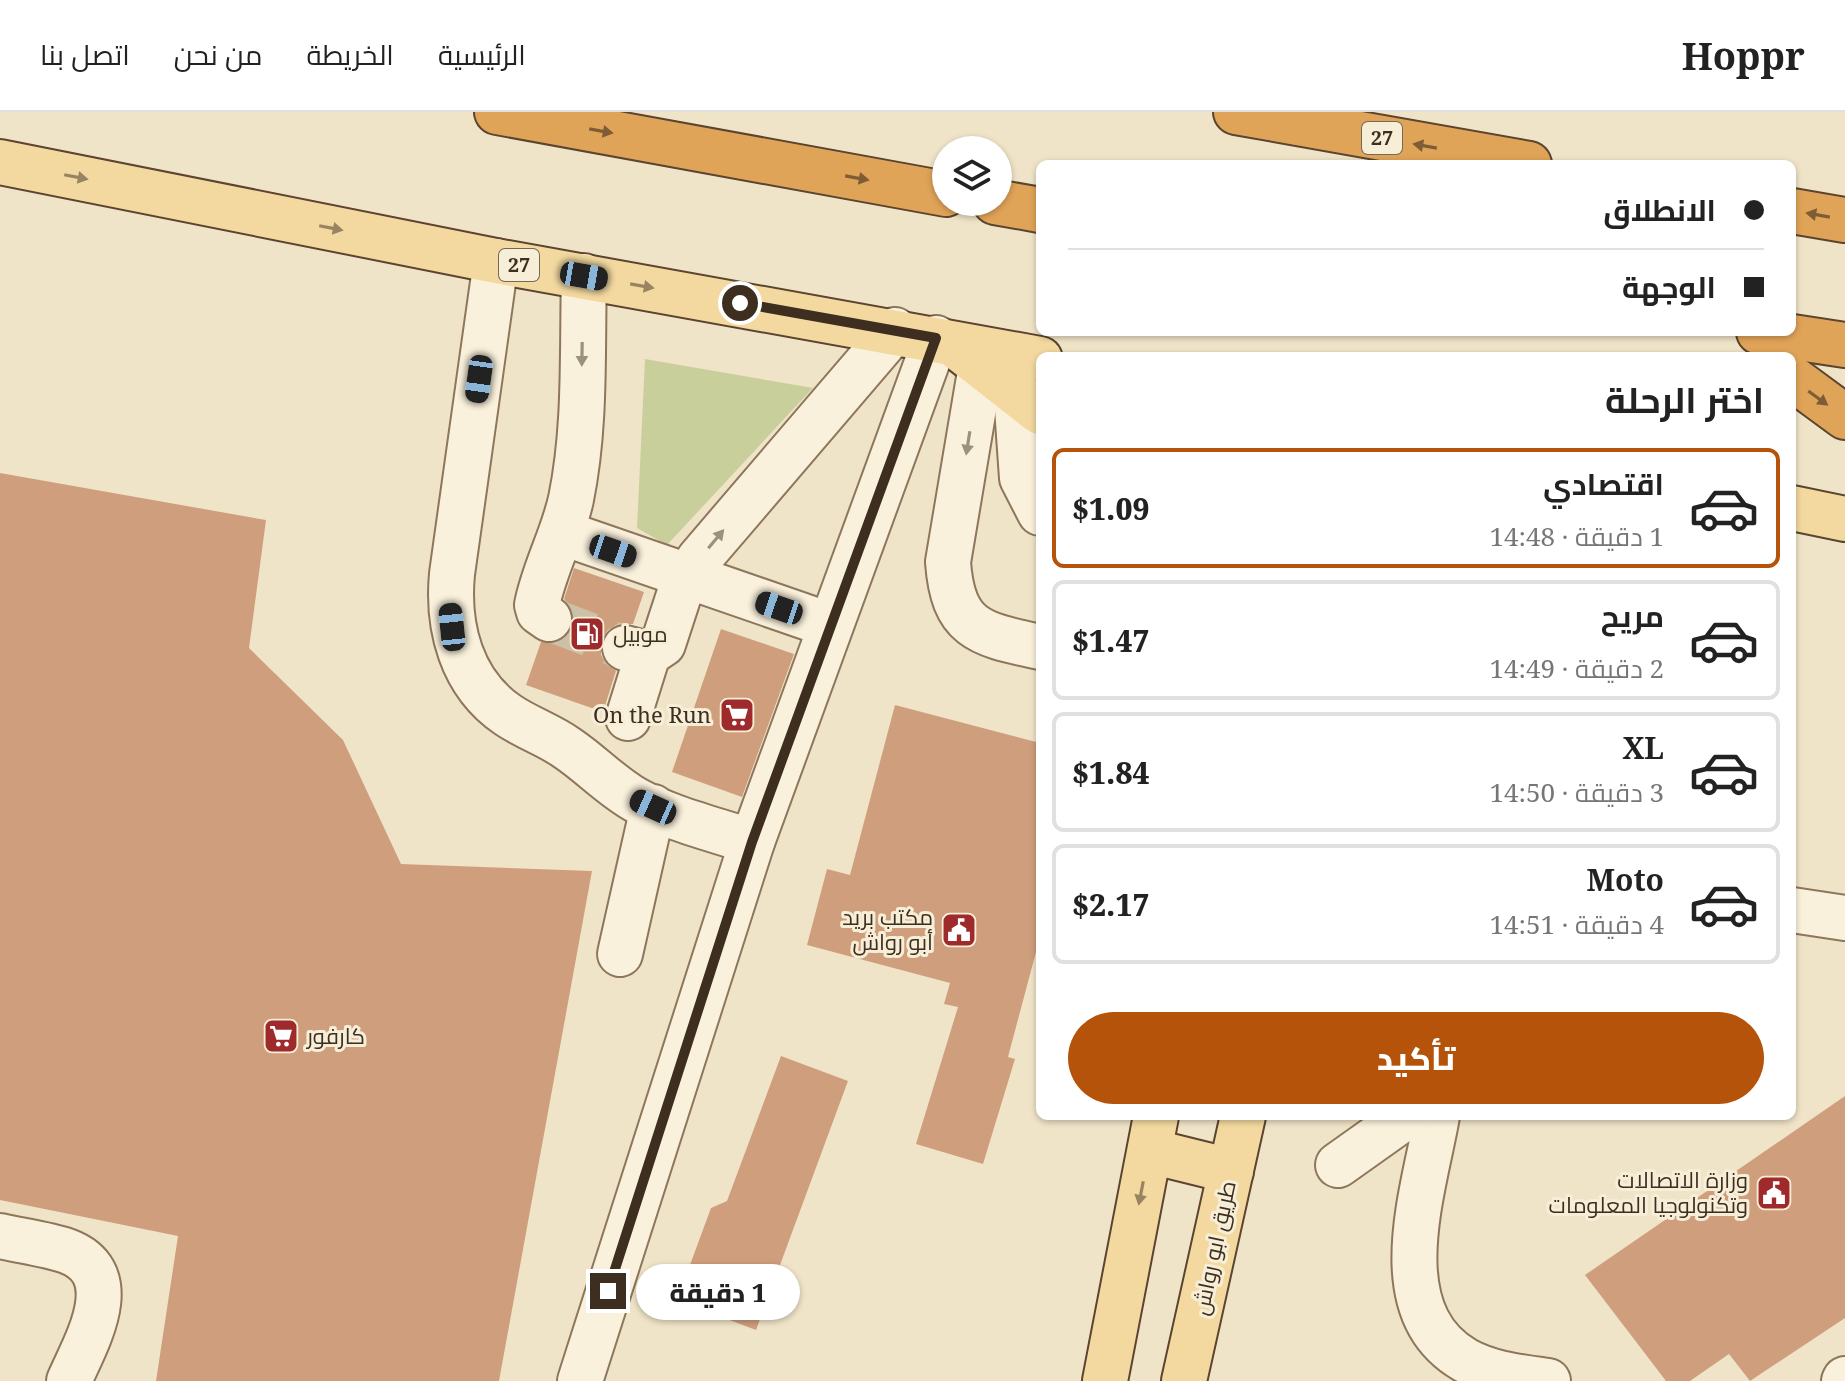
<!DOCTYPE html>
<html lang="ar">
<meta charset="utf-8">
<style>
:root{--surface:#fff;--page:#f6f6f6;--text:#222;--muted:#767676;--line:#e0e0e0;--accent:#b45309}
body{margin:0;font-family:"Noto Serif",Cairo,serif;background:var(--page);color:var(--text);direction:rtl;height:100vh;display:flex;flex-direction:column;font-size:30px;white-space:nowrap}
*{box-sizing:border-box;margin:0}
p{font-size:26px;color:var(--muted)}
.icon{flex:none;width:44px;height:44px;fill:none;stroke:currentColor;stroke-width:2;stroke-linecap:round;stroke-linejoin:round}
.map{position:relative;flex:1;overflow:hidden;direction:ltr}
.side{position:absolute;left:1036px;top:240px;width:760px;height:768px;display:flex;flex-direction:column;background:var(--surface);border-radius:12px;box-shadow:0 2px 6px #0004;direction:rtl}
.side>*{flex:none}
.top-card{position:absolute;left:1036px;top:48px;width:760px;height:176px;border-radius:12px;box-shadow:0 2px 6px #0004;direction:rtl;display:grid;align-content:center;height:176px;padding:0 32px;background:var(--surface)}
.fabs{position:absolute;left:932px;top:24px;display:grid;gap:16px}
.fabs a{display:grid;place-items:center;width:80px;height:80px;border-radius:50%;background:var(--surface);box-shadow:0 2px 6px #0004;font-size:40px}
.end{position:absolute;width:36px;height:36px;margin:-18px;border:10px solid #3d2e20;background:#fff;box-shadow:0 0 0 4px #fff}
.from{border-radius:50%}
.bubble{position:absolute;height:56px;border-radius:28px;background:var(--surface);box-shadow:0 2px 6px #0004;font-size:26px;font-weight:800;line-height:56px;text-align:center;direction:rtl}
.car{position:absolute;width:24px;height:48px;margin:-24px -12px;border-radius:10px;box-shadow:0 0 6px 2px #0007;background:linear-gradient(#222 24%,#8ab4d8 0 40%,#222 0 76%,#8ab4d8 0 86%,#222 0)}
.top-card b{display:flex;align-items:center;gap:28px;height:76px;font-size:30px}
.top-card b+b{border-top:2px solid var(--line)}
.top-card i{width:20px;height:20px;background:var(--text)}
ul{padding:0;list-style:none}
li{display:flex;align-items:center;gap:24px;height:120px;margin:0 16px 12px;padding:0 16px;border:4px solid var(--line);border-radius:12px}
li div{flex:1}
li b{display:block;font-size:30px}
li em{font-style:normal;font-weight:800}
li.current{border-color:var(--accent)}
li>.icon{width:72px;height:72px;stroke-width:1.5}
h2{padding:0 32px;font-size:36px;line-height:96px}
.cta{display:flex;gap:16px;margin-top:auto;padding:16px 32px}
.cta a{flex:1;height:92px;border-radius:48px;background:var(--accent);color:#fff;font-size:32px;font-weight:800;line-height:92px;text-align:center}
header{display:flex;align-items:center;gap:48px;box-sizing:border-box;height:112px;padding:0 40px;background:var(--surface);border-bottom:2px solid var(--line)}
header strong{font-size:38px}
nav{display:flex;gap:44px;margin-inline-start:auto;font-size:28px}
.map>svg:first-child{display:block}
.green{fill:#c9cf9b}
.building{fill:#cf9f7d}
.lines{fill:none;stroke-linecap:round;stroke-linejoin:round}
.minor-tunnel{stroke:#ccc0a6;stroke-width:44;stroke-dasharray:44 22;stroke-linecap:butt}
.minor-casing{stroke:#8d765c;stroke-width:48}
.major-casing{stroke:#5b4430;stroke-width:48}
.highway-casing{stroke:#5b4430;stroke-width:48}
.minor{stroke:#faf1dc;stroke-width:44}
.major{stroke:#f3d9a0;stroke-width:44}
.highway{stroke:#e0a458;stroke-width:44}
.oneway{fill:#7e5d36}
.oneway2{fill:#988460}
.oneway3{fill:#9c907e}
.route{stroke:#3d2e20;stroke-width:10}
.labels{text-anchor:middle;stroke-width:6;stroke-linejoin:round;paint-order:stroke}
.shield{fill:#f7eed8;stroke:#756857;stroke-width:2}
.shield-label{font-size:20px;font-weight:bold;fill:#3d2e20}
.poi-label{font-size:22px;fill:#3d2e20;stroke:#f7eed8;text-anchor:end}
.street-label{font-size:22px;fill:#3d2e20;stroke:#f7eed8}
</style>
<header>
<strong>Hoppr</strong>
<nav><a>الرئيسية</a><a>الخريطة</a><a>من نحن</a><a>اتصل بنا</a></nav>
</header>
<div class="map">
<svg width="1845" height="1269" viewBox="0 0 1845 1269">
<rect width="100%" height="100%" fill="#f0e4c8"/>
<polygon class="green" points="645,247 813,276 667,433 637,416"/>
<g class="building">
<polygon points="0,361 266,408 249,536 343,628 401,752 592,759 499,1269 156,1269 178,1124 0,1088"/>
<polygon points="574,456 644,480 633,512 618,512 608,518 601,529 601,543 607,553 616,559 603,600 526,573 541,530 559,530 570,521 574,508 572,497 564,487"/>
<polygon points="721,517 794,542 742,685 672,660"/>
<polygon points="895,593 1040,631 1040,825 1008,945 1015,947 983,1052 916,1032 958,895 944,892 950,871 807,833 827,757 850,763"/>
<polygon points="781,944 848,969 756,1218 677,1188 711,1096 727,1089"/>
<polygon points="1845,984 1845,1206 1750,1269 1729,1242 1690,1269 1666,1269 1585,1163"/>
</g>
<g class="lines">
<polyline class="minor-tunnel" points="549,507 625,536"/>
<defs>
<g id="minor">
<path d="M 496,149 L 452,462 C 447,515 461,571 508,603 C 527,616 549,623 567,636 C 591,652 611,674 636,688 C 671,707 714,717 752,730"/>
<path d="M 981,254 L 948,450 C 953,518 980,522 1040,535"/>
<polyline points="1016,281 1022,366 1040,401"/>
<polyline points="563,421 809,506"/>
<path d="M 549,507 L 539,500 L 537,493 C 544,457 563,424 571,387 C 586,314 582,238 584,164"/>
<polyline points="625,536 648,542 663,532 679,483 699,447 895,218"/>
<polyline points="628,606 648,542"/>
<polyline points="1792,798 1845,806"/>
<polyline points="620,842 653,695"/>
<path d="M 1437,1004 C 1424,1079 1381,1199 1465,1248 C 1490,1262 1520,1265 1548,1269"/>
<polyline points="1338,1053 1407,1004"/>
<path d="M 0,1124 C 22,1129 46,1132 67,1139 C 128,1162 85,1232 69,1269"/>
<polyline points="580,1269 752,730 936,226"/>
<polyline points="1844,1269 1845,1267"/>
</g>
<g id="major">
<polyline points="0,50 496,149 1040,247"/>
<polyline points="957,235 1040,300"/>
<polyline points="1792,396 1845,407"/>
<polyline points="1150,1039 1231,1059"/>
<polyline points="1105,1269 1156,1004"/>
<polyline points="1184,1269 1243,1004"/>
</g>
<g id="highway">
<polyline points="497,0 946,82"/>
<polyline points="1236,0 1529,52"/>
<polyline points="995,90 1040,98"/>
<polyline points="1792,99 1845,108"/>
<polyline points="1759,220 1845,233"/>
<polyline points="1792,266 1845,305"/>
</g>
</defs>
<use href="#minor" class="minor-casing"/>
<use href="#major" class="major-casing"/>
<use href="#highway" class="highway-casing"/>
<use href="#minor" class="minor"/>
<use href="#major" class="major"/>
<use href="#highway" class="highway"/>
</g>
<defs><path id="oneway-solid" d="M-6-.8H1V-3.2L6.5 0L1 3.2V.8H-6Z" transform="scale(2)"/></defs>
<g class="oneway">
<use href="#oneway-solid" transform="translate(601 19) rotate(10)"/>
<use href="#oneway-solid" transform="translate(1425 34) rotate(-170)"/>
<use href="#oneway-solid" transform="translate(857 66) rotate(10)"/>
<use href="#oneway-solid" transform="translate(1818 103) rotate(-170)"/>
<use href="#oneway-solid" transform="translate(1818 286) rotate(36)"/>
</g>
<g class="oneway2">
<use href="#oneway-solid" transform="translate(76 65) rotate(11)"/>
<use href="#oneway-solid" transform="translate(331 116) rotate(11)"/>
<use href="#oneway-solid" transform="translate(642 174) rotate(10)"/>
<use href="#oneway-solid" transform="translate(1141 1081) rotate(101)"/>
</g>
<g class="oneway3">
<use href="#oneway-solid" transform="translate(582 242) rotate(91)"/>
<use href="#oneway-solid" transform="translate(968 331) rotate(99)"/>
<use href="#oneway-solid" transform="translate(716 427) rotate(-50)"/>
</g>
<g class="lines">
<polyline class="route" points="608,1179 752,730 936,226 740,191"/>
</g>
<defs>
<symbol id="fuel-square" viewBox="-11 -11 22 22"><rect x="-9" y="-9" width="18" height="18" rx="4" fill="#9e2a2b" stroke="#f7eed8"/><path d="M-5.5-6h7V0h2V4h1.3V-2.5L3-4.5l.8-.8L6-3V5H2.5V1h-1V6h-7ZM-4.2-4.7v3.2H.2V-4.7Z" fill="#fff"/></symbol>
<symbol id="supermarket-square" viewBox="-11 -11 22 22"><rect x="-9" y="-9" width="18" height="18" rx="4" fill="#9e2a2b" stroke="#f7eed8"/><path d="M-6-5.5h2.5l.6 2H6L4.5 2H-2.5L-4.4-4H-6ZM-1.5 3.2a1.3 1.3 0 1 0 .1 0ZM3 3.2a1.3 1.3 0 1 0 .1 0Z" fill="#fff"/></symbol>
<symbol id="civic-square" viewBox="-11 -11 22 22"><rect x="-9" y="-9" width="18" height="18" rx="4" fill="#9e2a2b" stroke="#f7eed8"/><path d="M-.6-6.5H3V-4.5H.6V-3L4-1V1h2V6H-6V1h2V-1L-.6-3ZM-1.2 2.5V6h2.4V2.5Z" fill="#fff"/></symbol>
</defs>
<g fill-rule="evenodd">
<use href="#fuel-square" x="567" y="502" width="40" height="40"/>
<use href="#supermarket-square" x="717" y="583" width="40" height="40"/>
<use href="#civic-square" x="939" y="798" width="40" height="40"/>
<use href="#supermarket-square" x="261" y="904" width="40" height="40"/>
<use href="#civic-square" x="1754" y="1061" width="40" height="40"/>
</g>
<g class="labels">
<g class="shield">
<rect x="1362" y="10" width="40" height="32" rx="6"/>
<rect x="499" y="137" width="40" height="32" rx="6"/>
</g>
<g class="shield-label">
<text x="1382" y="33">27</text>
<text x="519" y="160">27</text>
</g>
<g class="poi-label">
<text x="613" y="530" text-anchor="start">موبيل</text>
<text x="711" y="611">On the Run</text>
<text x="933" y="813">مكتب بريد<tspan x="933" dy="25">أبو رواش</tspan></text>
<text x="307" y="932" text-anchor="start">كارفور</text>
<text x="1748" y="1076">وزارة الاتصالات<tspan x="1748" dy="25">وتكنولوجيا المعلومات</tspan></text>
</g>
<g class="street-label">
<text transform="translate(1214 1136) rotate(-78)" y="8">طريق ابو رواش</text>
</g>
</g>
</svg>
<div class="fabs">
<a><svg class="icon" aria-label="layers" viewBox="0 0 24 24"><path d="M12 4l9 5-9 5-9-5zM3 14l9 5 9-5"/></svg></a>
</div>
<i class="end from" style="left:740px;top:191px"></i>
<i class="end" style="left:608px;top:1179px"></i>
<div class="bubble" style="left:636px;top:1152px;width:164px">1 دقيقة</div>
<i class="car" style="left:584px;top:164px;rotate:100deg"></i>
<i class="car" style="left:479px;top:267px;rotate:188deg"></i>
<i class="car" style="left:613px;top:439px;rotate:109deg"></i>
<i class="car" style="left:779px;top:496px;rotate:289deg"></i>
<i class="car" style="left:452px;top:515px;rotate:354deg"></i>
<i class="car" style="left:653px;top:695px;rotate:294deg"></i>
<div class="top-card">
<b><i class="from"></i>الانطلاق</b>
<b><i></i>الوجهة</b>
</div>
<section class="side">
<h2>اختر الرحلة</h2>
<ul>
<li class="current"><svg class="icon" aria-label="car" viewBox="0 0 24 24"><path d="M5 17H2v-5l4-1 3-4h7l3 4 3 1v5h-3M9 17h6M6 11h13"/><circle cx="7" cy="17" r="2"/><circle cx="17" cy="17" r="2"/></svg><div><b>اقتصادي</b><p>1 دقيقة · 14:48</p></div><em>$1.09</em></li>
<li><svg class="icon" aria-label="car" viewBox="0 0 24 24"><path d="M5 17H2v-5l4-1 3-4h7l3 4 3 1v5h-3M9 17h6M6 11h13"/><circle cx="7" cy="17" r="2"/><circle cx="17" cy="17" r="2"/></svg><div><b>مريح</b><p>2 دقيقة · 14:49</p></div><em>$1.47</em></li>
<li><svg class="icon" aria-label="car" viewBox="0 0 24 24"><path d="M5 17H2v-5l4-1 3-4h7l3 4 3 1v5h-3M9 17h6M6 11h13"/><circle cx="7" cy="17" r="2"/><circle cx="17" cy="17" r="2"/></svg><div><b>XL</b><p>3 دقيقة · 14:50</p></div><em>$1.84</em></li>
<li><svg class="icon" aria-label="car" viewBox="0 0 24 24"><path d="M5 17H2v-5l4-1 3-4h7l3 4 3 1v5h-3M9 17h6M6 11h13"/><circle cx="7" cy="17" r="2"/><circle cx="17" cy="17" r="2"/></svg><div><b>Moto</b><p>4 دقيقة · 14:51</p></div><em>$2.17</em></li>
</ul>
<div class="cta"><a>تأكيد</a></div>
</section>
</div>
